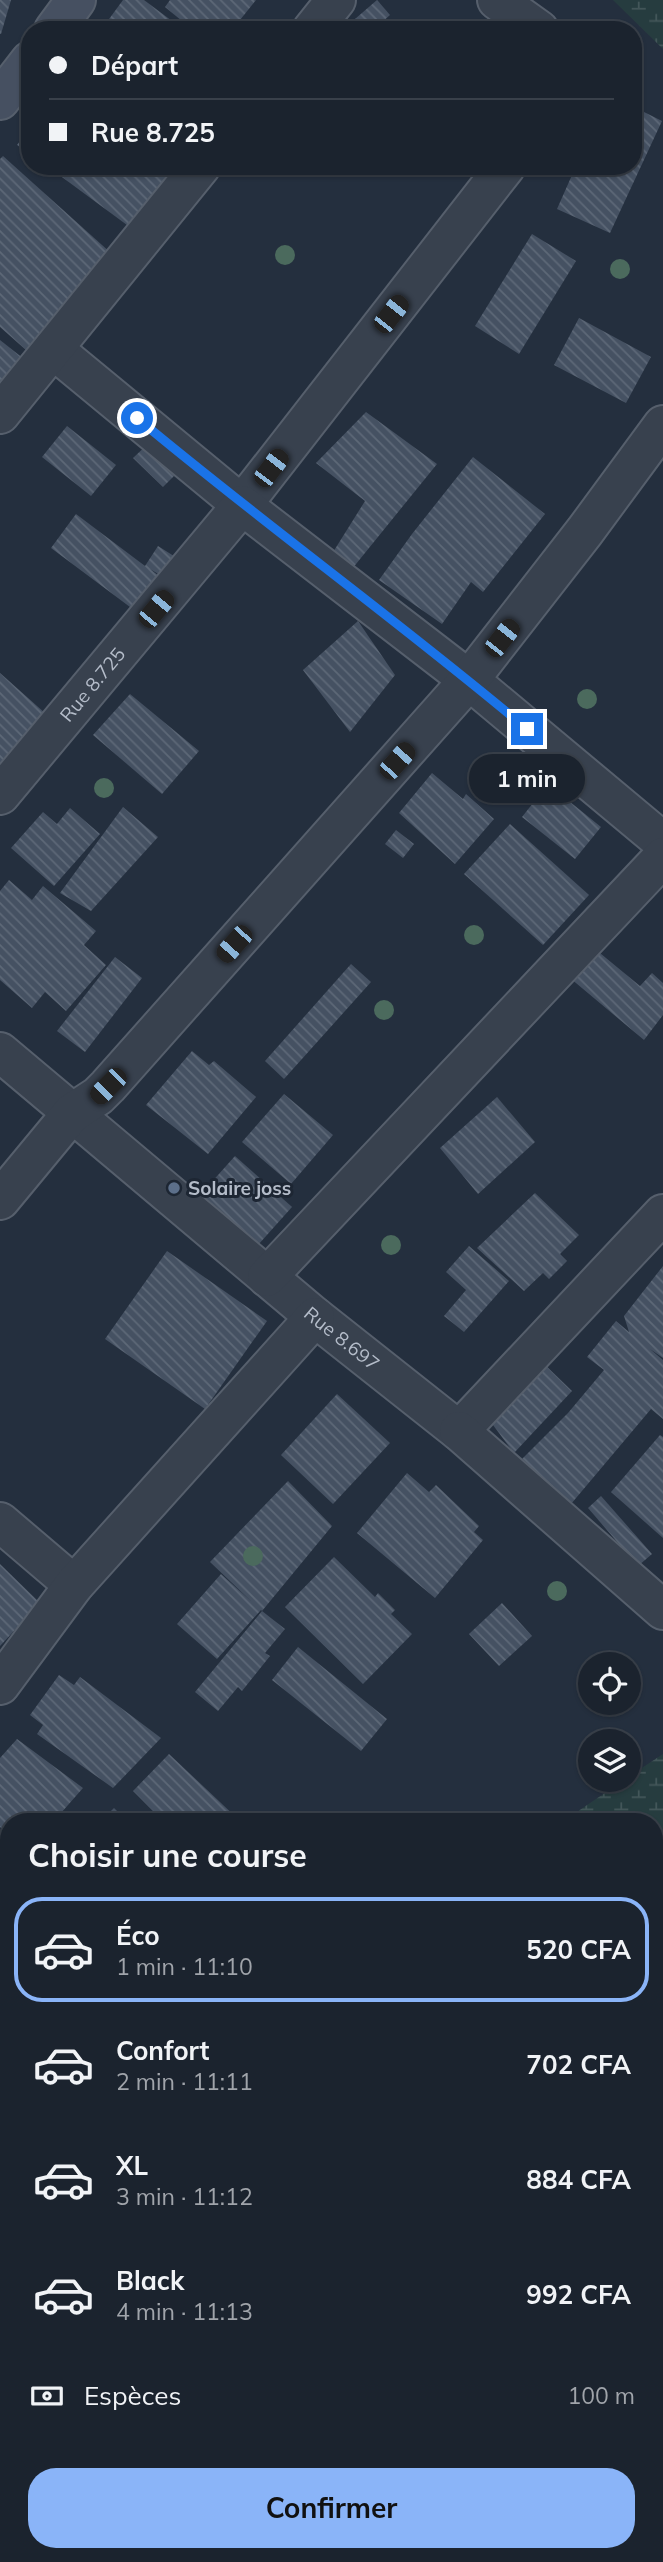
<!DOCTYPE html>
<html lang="fr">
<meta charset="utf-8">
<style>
:root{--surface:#1b232e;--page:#242b36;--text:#f1f3f6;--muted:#a0a4aa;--line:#39404a;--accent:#8ab4f8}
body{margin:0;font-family:Mulish,sans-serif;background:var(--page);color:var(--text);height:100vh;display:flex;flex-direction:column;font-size:26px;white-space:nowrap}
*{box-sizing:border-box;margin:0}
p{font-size:23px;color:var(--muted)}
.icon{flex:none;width:38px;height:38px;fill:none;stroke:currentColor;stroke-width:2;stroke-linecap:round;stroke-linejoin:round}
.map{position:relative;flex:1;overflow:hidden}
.side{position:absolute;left:0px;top:1813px;width:663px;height:749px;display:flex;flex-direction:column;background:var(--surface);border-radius:28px 28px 0 0;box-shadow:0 2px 5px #0004,0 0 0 2px var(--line)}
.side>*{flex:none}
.guide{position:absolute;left:21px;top:21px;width:621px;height:154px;border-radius:28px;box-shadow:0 2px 5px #0004,0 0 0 2px var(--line);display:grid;align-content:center;height:154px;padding:0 28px;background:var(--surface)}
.fabs{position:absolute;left:578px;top:1652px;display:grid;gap:14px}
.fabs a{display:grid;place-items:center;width:63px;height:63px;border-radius:50%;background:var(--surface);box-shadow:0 2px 5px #0004,0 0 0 2px var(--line);font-size:35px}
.end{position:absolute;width:32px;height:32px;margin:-16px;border:9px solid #1a73e8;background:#fff;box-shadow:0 0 0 4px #fff}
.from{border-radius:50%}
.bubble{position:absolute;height:49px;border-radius:24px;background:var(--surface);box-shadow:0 2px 5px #0004,0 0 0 2px var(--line);font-size:23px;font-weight:700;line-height:49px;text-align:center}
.car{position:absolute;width:21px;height:42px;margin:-21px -10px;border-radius:9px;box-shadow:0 0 5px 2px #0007;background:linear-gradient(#222 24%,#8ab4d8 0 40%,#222 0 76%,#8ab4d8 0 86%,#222 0)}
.guide b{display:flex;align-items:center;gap:24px;height:66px;font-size:26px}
.guide b+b{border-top:2px solid var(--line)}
.guide i{width:18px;height:18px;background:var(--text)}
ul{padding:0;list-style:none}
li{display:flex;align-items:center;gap:21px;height:105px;margin:0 14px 10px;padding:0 14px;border:4px solid transparent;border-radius:28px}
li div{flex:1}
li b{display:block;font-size:26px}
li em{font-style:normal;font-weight:700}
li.current{border-color:var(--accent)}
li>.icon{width:63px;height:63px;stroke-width:1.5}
h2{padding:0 28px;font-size:32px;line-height:84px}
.pay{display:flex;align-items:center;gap:18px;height:77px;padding:0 28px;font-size:26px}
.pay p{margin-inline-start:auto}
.action{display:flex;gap:14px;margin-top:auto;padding:14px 28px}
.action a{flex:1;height:80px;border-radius:28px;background:var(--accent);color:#111;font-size:28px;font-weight:700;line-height:80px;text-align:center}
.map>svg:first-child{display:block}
.wetland{fill:url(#wetland-marsh)}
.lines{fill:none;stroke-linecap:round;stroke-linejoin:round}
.river{stroke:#394c67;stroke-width:65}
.building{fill:url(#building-back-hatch)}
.street-casing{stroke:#565f6c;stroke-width:42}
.secondary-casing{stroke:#565f6c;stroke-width:42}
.street{stroke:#38414e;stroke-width:38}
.secondary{stroke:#465061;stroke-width:38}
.tree{fill:#4b6a5d}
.route{stroke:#1a73e8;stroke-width:9}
.service-dot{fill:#5c6f8a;stroke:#1d2633;stroke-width:2.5}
.labels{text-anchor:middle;stroke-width:6;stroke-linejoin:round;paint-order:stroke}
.street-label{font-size:19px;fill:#b4bcc9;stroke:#1d2633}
.poi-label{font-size:19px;font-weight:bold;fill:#b4bcc9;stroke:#1d2633;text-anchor:start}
</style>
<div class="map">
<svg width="663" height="2562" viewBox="0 0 663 2562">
<defs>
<pattern id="wetland-marsh" width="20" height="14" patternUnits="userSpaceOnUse" patternTransform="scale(1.75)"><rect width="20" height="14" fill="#263c3f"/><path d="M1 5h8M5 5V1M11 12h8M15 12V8" fill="none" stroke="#435659"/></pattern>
<pattern id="building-back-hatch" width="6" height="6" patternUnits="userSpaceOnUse" patternTransform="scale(1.75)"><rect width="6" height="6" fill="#455162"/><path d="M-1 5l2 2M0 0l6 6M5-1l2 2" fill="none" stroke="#5d6877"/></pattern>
</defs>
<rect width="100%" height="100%" fill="#242f3e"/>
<g class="wetland">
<polygon points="613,0 663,0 663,49"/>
<polygon points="663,1754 663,2179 655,2183 654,1822 562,1822 624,1780 628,1780 628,1777"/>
<polygon points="9,2335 9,2553 359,2553 358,2562 0,2562 0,2342"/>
</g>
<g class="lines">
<g class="river">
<polyline points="654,2256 663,2254"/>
<polyline points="0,2319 9,2319"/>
</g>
</g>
<g class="building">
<polygon points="0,0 11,0 1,34 0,34"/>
<polygon points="123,0 144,0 184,30 101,30"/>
<polygon points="170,0 256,0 232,30 193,30 165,7"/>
<polygon points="377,0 390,15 373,30 365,30 355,19"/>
<polygon points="634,107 662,121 610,233 557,209 576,166 634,166"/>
<polygon points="30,128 30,154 17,145"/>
<polygon points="3,156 112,254 26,350 0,327 0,159"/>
<polygon points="47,166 175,166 131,228"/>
<polygon points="532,234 576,261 519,354 475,326"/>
<polygon points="579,318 651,357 626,403 554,365"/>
<polygon points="0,340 24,359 0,388"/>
<polygon points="366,412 437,464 352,569 330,557 365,501 316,463"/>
<polygon points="67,426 116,465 91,496 42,457"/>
<polygon points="151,441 180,470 163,487 133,458"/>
<polygon points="473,457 545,514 483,592 471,582 442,624 379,580 412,534"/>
<polygon points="76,514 145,566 158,546 177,558 165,578 150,569 159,576 134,610 51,548"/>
<polygon points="358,621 395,675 350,732 303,670"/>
<polygon points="0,673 46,714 0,767"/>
<polygon points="130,694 199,751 162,794 93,735"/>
<polygon points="432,773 463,799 466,794 494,819 455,864 399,813"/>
<polygon points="548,784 601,827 575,859 522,817"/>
<polygon points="123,807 158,837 91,911 60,893"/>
<polygon points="70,808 100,834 54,886 11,848 43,812 57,824"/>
<polygon points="510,824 589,895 543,945 464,874"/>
<polygon points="396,830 414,844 403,858 385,844"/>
<polygon points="9,880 32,900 43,886 96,931 84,945 106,965 66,1011 45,992 32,1008 0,980 0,891"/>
<polygon points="589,944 640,986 652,973 663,983 663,1015 644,1040 564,973"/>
<polygon points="115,957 142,978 85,1052 57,1031"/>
<polygon points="351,964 371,982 284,1079 265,1061"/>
<polygon points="192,1051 209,1065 214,1061 256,1097 208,1154 146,1105"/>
<polygon points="284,1094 333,1135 291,1184 242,1142"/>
<polygon points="497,1097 535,1142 478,1194 440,1148"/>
<polygon points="235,1156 292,1207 258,1245 201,1194"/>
<polygon points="535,1193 579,1235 560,1254 567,1261 549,1279 543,1273 524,1291 477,1248"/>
<polygon points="469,1246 509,1281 464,1332 444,1316 466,1290 446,1272"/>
<polygon points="167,1251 267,1321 205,1409 105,1339"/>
<polygon points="663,1266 663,1358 650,1349 663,1360 663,1419 651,1409 571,1504 522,1459 568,1413 604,1370 587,1357 616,1321 629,1332 624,1316"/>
<polygon points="541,1361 572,1391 514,1453 490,1421"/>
<polygon points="337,1394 390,1443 333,1504 281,1455"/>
<polygon points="660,1435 663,1437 663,1538 611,1492"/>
<polygon points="407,1473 429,1492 436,1485 479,1526 474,1532 483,1540 435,1598 357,1533"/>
<polygon points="288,1481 332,1526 262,1611 285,1629 265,1653 270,1656 242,1691 238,1687 218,1711 195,1692 262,1611 261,1610 217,1659 177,1624 221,1574 252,1602 210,1562"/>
<polygon points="601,1496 652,1554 638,1566 588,1508"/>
<polygon points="334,1557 375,1597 378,1593 395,1610 391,1614 412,1634 363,1684 285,1607"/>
<polygon points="0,1564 40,1603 0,1646"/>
<polygon points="502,1603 532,1636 499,1666 469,1634"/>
<polygon points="298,1647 387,1719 361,1751 272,1680"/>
<polygon points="59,1675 74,1685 80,1677 161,1738 113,1788 37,1734 43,1725 30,1715"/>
<polygon points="17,1739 83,1788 53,1822 9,1822 9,1834 0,1827 0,1758"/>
<polygon points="169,1754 239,1820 237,1822 164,1822 133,1791"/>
<polygon points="114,1808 128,1822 100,1822"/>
<polygon points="0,2048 9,2058 9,2138 0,2146"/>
<polygon points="9,2193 9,2249 0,2252 0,2196"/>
<polygon points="654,2335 663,2343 663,2390 657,2397 654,2394"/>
<polygon points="663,2510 663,2560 658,2562 577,2562 573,2556 578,2553 654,2553 654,2516"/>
</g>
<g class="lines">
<defs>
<g id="street">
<polyline points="497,0 539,30"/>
<polyline points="312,30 336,0"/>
<polyline points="53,349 242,505 506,166"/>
<polyline points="0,414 201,166"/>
<path id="s1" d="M 0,795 L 242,505 L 469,680 L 663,842"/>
<path id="s2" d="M 0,1052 L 315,1317 L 459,1431 L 663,1214"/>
<polyline points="0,1200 72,1113 98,1096 108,1086 469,680 585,531 663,425"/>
<polyline points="267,1277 663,857"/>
<polyline points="459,1431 663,1610"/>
<polyline points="0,1522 74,1585"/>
<polyline points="0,1685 74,1585 315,1317"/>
</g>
<g id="secondary">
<polyline points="54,30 76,0"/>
<polyline points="0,100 30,61"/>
</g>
</defs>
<use href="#street" class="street-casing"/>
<use href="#secondary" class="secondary-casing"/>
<use href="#street" class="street"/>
<use href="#secondary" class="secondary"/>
</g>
<g class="tree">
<circle cx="285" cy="255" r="10"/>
<circle cx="620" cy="269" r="10"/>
<circle cx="587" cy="699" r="10"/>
<circle cx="104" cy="788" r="10"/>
<circle cx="474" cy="935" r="10"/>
<circle cx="384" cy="1010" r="10"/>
<circle cx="391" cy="1245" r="10"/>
<circle cx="253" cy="1556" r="10"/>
<circle cx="557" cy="1591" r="10"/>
</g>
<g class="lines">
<path class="route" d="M 137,418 C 265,525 400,622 527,729"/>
</g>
<circle class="service-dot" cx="174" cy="1188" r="7"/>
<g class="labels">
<g class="street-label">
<text dy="7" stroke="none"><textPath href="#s1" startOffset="144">Rue 8.725</textPath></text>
<text dy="7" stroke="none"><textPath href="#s2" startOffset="446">Rue 8.697</textPath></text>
</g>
<g class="poi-label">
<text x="188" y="1195">Solaire joss</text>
</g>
</g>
</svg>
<div class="fabs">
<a><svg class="icon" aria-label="locate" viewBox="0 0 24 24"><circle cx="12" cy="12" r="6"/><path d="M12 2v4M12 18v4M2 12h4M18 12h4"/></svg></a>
<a><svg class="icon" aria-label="layers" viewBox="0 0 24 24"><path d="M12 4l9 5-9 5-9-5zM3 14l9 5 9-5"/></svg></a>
</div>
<i class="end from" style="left:137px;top:418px"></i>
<i class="end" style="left:527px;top:729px"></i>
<div class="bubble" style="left:469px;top:754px;width:116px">1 min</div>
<i class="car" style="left:391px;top:314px;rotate:38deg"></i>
<i class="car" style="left:271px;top:468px;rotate:37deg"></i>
<i class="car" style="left:156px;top:609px;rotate:40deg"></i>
<i class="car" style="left:502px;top:638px;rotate:38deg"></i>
<i class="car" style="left:397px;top:761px;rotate:42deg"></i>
<i class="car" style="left:234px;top:944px;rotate:222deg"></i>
<i class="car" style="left:108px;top:1086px;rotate:225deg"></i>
<div class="guide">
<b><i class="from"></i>Départ</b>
<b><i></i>Rue 8.725</b>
</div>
<section class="side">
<h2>Choisir une course</h2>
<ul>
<li class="current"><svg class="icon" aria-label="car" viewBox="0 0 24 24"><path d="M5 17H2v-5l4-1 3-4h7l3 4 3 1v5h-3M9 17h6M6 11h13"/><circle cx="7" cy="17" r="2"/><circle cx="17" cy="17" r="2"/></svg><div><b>Éco</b><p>1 min · 11:10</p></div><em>520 CFA</em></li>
<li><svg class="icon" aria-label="car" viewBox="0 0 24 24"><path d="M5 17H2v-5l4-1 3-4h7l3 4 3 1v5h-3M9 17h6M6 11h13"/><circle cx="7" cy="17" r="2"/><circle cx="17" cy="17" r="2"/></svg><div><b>Confort</b><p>2 min · 11:11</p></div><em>702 CFA</em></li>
<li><svg class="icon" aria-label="car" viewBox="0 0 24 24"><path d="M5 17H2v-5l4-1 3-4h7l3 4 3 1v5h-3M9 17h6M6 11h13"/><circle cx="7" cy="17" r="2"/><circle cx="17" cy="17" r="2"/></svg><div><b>XL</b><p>3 min · 11:12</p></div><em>884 CFA</em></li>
<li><svg class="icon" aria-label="car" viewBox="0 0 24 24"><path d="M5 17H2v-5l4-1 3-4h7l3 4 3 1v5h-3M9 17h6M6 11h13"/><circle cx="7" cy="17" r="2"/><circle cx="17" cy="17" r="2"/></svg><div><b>Black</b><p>4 min · 11:13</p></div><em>992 CFA</em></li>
</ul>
<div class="pay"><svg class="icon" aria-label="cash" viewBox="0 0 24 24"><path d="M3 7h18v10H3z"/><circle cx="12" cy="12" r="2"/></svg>Espèces<p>100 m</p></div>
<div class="action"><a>Confirmer</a></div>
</section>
</div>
